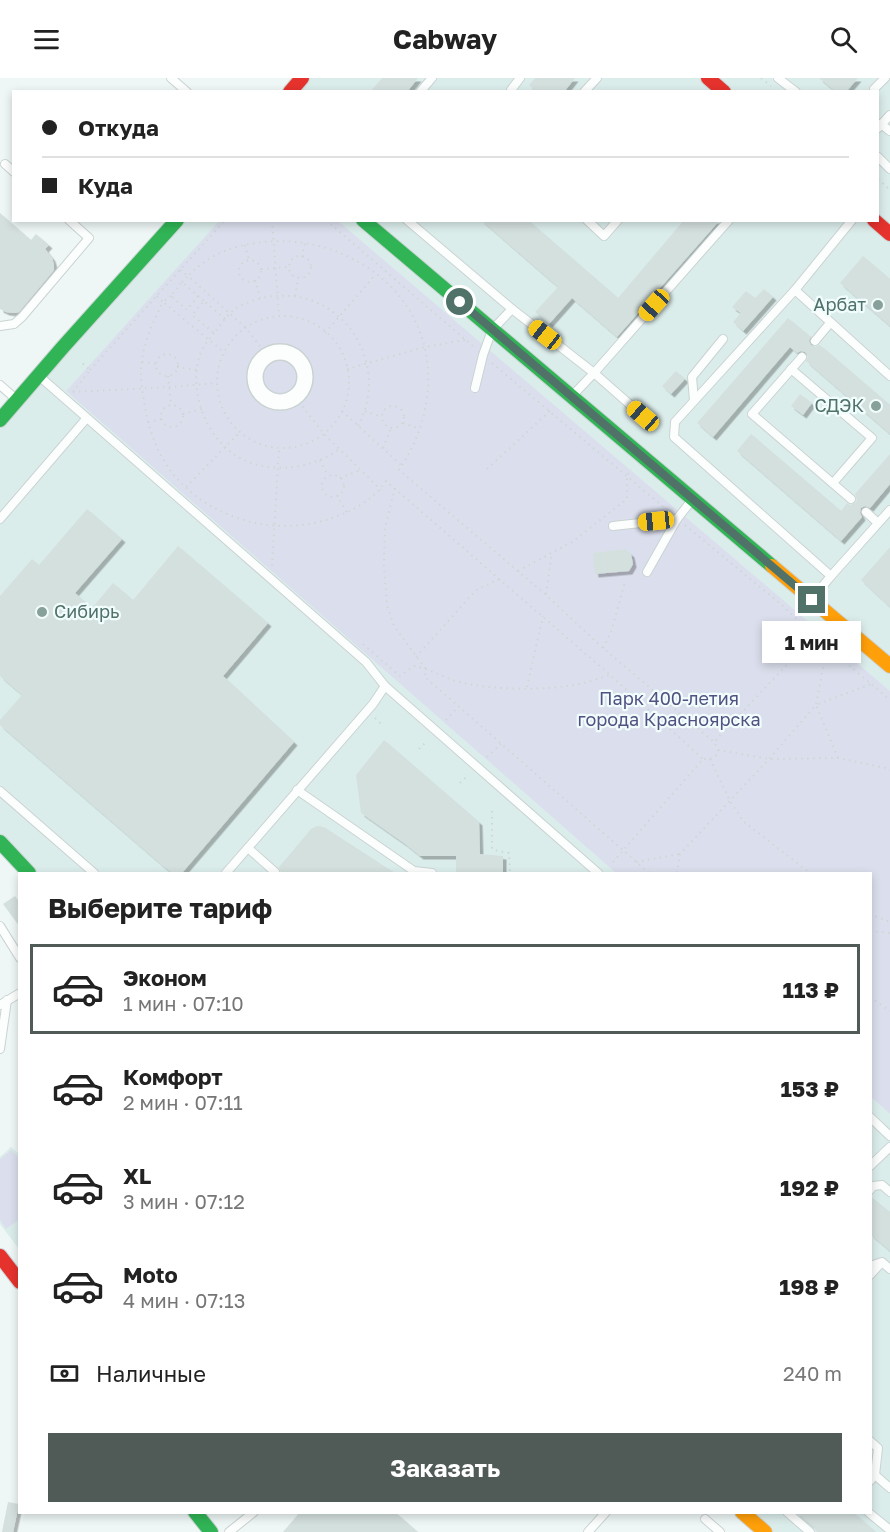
<!DOCTYPE html>
<html lang="ru">
<meta charset="utf-8">
<style>
:root{--surface:#fff;--page:#f6f6f6;--text:#222;--muted:#767676;--line:#e0e0e0;--accent:#505b58}
body{margin:0;font-family:"Golos Text",sans-serif;background:var(--page);color:var(--text);height:100vh;display:flex;flex-direction:column;font-size:22px;white-space:nowrap}
*{box-sizing:border-box;margin:0}
p{font-size:20px;color:var(--muted)}
.icon{flex:none;width:33px;height:33px;fill:none;stroke:currentColor;stroke-width:2;stroke-linecap:round;stroke-linejoin:round}
.map{position:relative;flex:1;overflow:hidden}
.side{position:absolute;left:18px;top:794px;width:854px;height:642px;display:flex;flex-direction:column;background:var(--surface);border-radius:0px;box-shadow:0 3px 9px #0003}
.side>*{flex:none}
.banner{position:absolute;left:12px;top:12px;width:867px;height:132px;border-radius:0px;box-shadow:0 3px 9px #0003;display:grid;align-content:center;height:132px;padding:0 30px;background:var(--surface)}
.end{position:absolute;width:27px;height:27px;margin:-14px;border:8px solid #517268;background:#fff;box-shadow:0 0 0 3px #fff}
.from{border-radius:50%}
.bubble{position:absolute;height:42px;border-radius:0px;background:var(--surface);box-shadow:0 3px 9px #0003;font-size:20px;font-weight:700;line-height:42px;text-align:center}
.car{position:absolute;width:18px;height:36px;margin:-18px -9px;border-radius:8px;box-shadow:0 0 4px 2px #0007;background:linear-gradient(#f5c518 24%,#345 0 40%,#f5c518 0 76%,#345 0 86%,#f5c518 0)}
.banner b{display:flex;align-items:center;gap:21px;height:57px;font-size:22px}
.banner b+b{border-top:2px solid var(--line)}
.banner i{width:15px;height:15px;background:var(--text)}
ul{padding:0;list-style:none}
li{display:flex;align-items:center;gap:18px;height:90px;margin:0 12px 9px;padding:0 18px;border:3px solid transparent;border-radius:0px}
li div{flex:1}
li b{display:block;font-size:22px}
li em{font-style:normal;font-weight:700}
li.selected{border-color:var(--accent)}
li>.icon{width:54px;height:54px;stroke-width:1.5}
h2{padding:0 30px;font-size:27px;line-height:72px}
.pay{display:flex;align-items:center;gap:15px;height:66px;padding:0 30px;font-size:22px}
.pay p{margin-inline-start:auto}
.primary-button{display:flex;gap:12px;margin-top:auto;padding:12px 30px}
.primary-button a{flex:1;height:69px;border-radius:0px;background:var(--accent);color:#fff;font-size:24px;font-weight:700;line-height:69px;text-align:center}
header{display:flex;justify-content:space-between;align-items:center;height:78px;padding:0 30px;background:var(--surface);font-size:27px;font-weight:700}
.map>svg:first-child{display:block}
.residential{fill:#dbedeb}
.green{fill:#dbdfed}
.building{fill:#d4e0de;filter:url(#shadow)}
.lines{fill:none;stroke-linecap:round;stroke-linejoin:round}
.lane-casing{stroke:#cad3d2;stroke-width:10}
.street-casing{stroke:#cad3d2;stroke-width:18}
.fast-casing{stroke:#cad4d3;stroke-width:16}
.slow-casing{stroke:#cad4d3;stroke-width:16}
.jam-casing{stroke:#cad4d3;stroke-width:16}
.path{stroke:#cdd7d5;stroke-width:2;stroke-dasharray:1.5 4.5;stroke-linecap:butt}
.lane{stroke:#fcfefe;stroke-width:8}
.street{stroke:#fcfefe;stroke-width:15}
.fast{stroke:#30b455;stroke-width:14}
.slow{stroke:#ff9f0a;stroke-width:14}
.jam{stroke:#e5322d;stroke-width:14}
.route{stroke:#517268;stroke-width:8}
.poi-dot{fill:#88a09a;stroke:#f1fdfc;stroke-width:2}
.labels{text-anchor:middle;stroke-width:4.5;stroke-linejoin:round;paint-order:stroke}
.poi-label{font-size:18px;fill:#517268;stroke:#f1fdfc;text-anchor:end}
.park-label{font-size:18px;fill:#535182;stroke:#f1fdfc}
</style>
<header><svg class="icon" aria-label="menu" viewBox="0 0 24 24"><path d="M4 6h16M4 12h16M4 18h16"/></svg>Cabway<svg class="icon" aria-label="search" viewBox="0 0 24 24"><circle cx="10" cy="10" r="6"/><path d="M15 15l6 6"/></svg></header>
<div class="map">
<svg width="890" height="1454" viewBox="0 0 890 1454">
<defs>
<filter id="shadow"><feDropShadow dx="3.5" dy="3.5" stdDeviation="0" flood-color="#0004"/></filter>
</defs>
<rect width="100%" height="100%" fill="#eef6f6"/>
<g class="residential">
<polygon points="302,0 890,0 890,1454 765,1454 742,1434 870,1434 870,795 29,795 0,764 0,342 177,143 878,142 878,14 290,13"/>
<polygon points="11,1069 19,1076 19,1171 0,1146 0,1079"/>
</g>
<g class="green">
<polygon points="219,143 338,143 890,613 890,1036 870,1018 870,795 616,795 66,313"/>
<polygon points="11,1072 19,1080 19,1142 6,1151 0,1142 0,1081"/>
</g>
<g class="building">
<polygon points="382,0 418,0 407,14 370,14"/>
<polygon points="535,0 575,0 564,14 537,14 529,7"/>
<polygon points="819,0 858,0 846,14 836,14"/>
<polygon points="0,135 31,162 36,156 49,167 45,171 52,180 54,187 54,192 19,234 14,235 6,234 0,231"/>
<polygon points="481,142 528,142 618,220 684,142 720,142 617,259 572,220 549,246 535,234 558,209"/>
<polygon points="863,178 890,201 890,248 840,205"/>
<polygon points="764,211 773,219 743,253 733,244 741,235 732,229 746,213 755,220"/>
<polygon points="788,240 811,259 809,263 811,267 815,269 820,267 890,327 890,356 806,283 808,278 805,274 801,273 797,275 790,269 713,359 697,345"/>
<polygon points="676,293 685,301 671,316 662,308"/>
<polygon points="800,316 812,325 803,337 791,328"/>
<polygon points="751,356 841,433 847,425 850,427 855,425 857,422 855,416 890,376 890,406 870,430 865,428 861,430 860,435 862,439 841,463 737,373"/>
<polygon points="87,431 122,461 75,515 92,530 113,505 133,522 178,468 268,545 223,598 294,664 182,795 172,795 163,788 0,647 0,642 22,617 0,598 0,518 32,481 39,487"/>
<polygon points="890,469 890,529 861,502"/>
<polygon points="625,471 631,476 633,486 629,493 595,496 593,475"/>
<polygon points="384,662 479,744 480,776 503,778 503,795 456,795 456,778 420,778 405,766 361,735 356,697"/>
<polygon points="317,748 324,749 395,795 281,795 279,789 311,751"/>
<polygon points="15,818 20,825 20,849 3,826"/>
<polygon points="870,1118 890,1134 890,1173 870,1156"/>
<polygon points="8,1424 19,1426 13,1454 2,1454"/>
<polygon points="300,1434 395,1434 418,1454 283,1454"/>
<polygon points="796,1434 853,1434 876,1454 817,1454 814,1449"/>
</g>
<g class="lines">
<defs>
<g id="lane">
<polyline points="171,0 187,14"/>
<polyline points="778,0 796,14"/>
<polyline points="874,11 885,0"/>
<polyline points="420,14 432,0"/>
<polyline points="512,14 511,12 520,0"/>
<polyline points="584,14 597,0"/>
<polyline points="881,46 890,53"/>
<polyline points="878,50 890,37"/>
<polyline points="878,79 890,91"/>
<polyline points="5,86 14,94"/>
<polyline points="407,142 512,231 594,295 643,338"/>
<polyline points="587,142 604,158 618,142"/>
<polyline points="795,212 890,298"/>
<polyline points="0,248 14,246 22,239 89,160 69,142"/>
<polyline points="815,263 830,245"/>
<polyline points="802,279 752,336 851,421"/>
<polyline points="791,291 872,360 833,405"/>
<polyline points="39,298 366,584 385,608 373,626 226,795"/>
<polyline points="0,307 17,322"/>
<polyline points="475,310 483,277 492,252 512,231"/>
<polyline points="572,318 594,295 729,142"/>
<polyline points="694,322 692,299 723,261"/>
<polyline points="866,434 878,445"/>
<polyline points="0,441 86,341"/>
<polyline points="613,448 677,441"/>
<polyline points="647,494 677,441 692,422"/>
<polyline points="831,498 674,359 675,344 795,212 852,142"/>
<polyline points="812,521 831,498 890,432"/>
<polyline points="385,608 598,795"/>
<polyline points="297,712 414,793 432,795"/>
<polyline points="0,713 94,795"/>
<polyline points="248,770 275,794"/>
<polyline points="0,848 20,880"/>
<polyline points="0,927 20,915"/>
<polyline points="0,971 7,922"/>
<polyline points="870,1039 890,1058"/>
<polyline points="870,1088 890,1069"/>
<polyline points="870,1112 873,1108 882,1107 890,1114"/>
<polyline points="870,1188 882,1184 890,1191"/>
<polyline points="870,1197 881,1185"/>
<polyline points="870,1363 878,1370 875,1397 870,1403"/>
<polyline points="875,1397 890,1410"/>
<polyline points="787,1434 810,1454"/>
<polyline points="868,1434 890,1452"/>
<polyline points="705,1441 720,1454"/>
<polyline points="229,1454 254,1434"/>
<polyline points="588,1454 606,1434"/>
</g>
<circle id="street" cx="280" cy="299" r="25"/>
<g id="fast">
<polyline points="363,142 772,488"/>
<polyline points="0,342 63,269 177,142"/>
<polyline points="0,764 29,795"/>
<polyline points="195,1434 211,1454"/>
</g>
<g id="slow">
<polyline points="772,488 890,588"/>
<polyline points="742,1434 765,1454"/>
</g>
<g id="jam">
<polyline points="708,0 724,14"/>
<polyline points="290,14 302,0"/>
<polyline points="874,142 890,156"/>
<polyline points="0,1178 20,1204"/>
</g>
</defs>
<use href="#lane" class="lane-casing"/>
<use href="#street" class="street-casing"/>
<use href="#fast" class="fast-casing"/>
<use href="#slow" class="slow-casing"/>
<use href="#jam" class="jam-casing"/>
<g class="path">
<polyline points="761,0 771,8"/>
<polyline points="878,101 890,112"/>
<polyline points="272,142 279,238"/>
<polyline points="326,142 474,269"/>
<polyline points="245,167 249,182"/>
<circle cx="300" cy="189" r="11"/>
<polyline points="302,179 305,165"/>
<circle cx="250" cy="193" r="11"/>
<polyline points="261,191 289,189"/>
<path d="M 180,192 L 188,198 C 206,179 230,168 256,165 C 288,160 320,165 349,179 C 435,221 450,316 399,392 L 546,517 L 603,570 L 714,664"/>
<polyline points="255,202 260,220"/>
<polyline points="182,204 188,198 246,250 267,277"/>
<path d="M 157,218 L 163,224 C 153,243 143,266 141,289 C 140,302 143,316 145,329 C 149,353 158,377 173,396 C 212,443 278,460 335,439 C 355,432 374,421 386,403 L 610,597 L 703,681"/>
<polyline points="171,218 163,224 225,275"/>
<polyline points="198,218 187,232 171,218 182,204 204,223"/>
<polyline points="295,218 298,200"/>
<circle cx="283" cy="304" r="66"/>
<path d="M 225,241 L 204,223 L 192,237 L 214,255 C 220,247 227,237 235,231 C 246,224 262,219 275,218 C 345,212 391,287 358,348"/>
<path d="M 214,255 C 209,261 204,267 201,274 C 189,305 201,346 224,368 C 254,398 307,395 339,371"/>
<polyline points="325,255 376,196"/>
<circle cx="167" cy="287" r="11"/>
<polyline points="142,284 156,286"/>
<polyline points="492,285 667,432"/>
<polyline points="177,289 197,292"/>
<polyline points="347,291 425,269 465,262"/>
<polyline points="90,292 225,142"/>
<polyline points="168,298 171,327"/>
<polyline points="73,314 169,309 217,305"/>
<polyline points="73,314 90,292 81,284"/>
<polyline points="295,319 324,356 381,412"/>
<circle cx="172" cy="338" r="11"/>
<circle cx="393" cy="339" r="11"/>
<polyline points="342,333 402,388"/>
<polyline points="365,333 382,339"/>
<polyline points="183,336 202,331"/>
<polyline points="148,344 162,341"/>
<polyline points="403,345 420,351"/>
<polyline points="383,370 391,350"/>
<polyline points="320,382 328,398"/>
<polyline points="487,391 550,333"/>
<circle cx="333" cy="408" r="11"/>
<polyline points="340,400 360,392"/>
<polyline points="186,409 240,354"/>
<polyline points="395,410 385,450 384,488 387,527 394,548 425,590 425,599 649,795"/>
<polyline points="337,417 347,435"/>
<polyline points="685,447 783,528 814,558 890,622"/>
<polyline points="272,488 279,371"/>
<polyline points="518,493 572,464 627,421 627,397 631,391"/>
<polyline points="546,516 552,474"/>
<path d="M 363,566 L 400,598 L 414,588 C 431,591 446,601 463,605 C 497,612 544,613 579,606 C 589,604 600,600 610,597"/>
<polyline points="603,570 611,554 625,504"/>
<polyline points="416,579 476,512 500,501"/>
<polyline points="527,609 543,538"/>
<polyline points="375,640 381,646"/>
<polyline points="446,642 458,629"/>
<polyline points="419,671 425,665"/>
<polyline points="718,672 769,681 838,680 886,690 890,692"/>
<polyline points="487,679 501,666"/>
<polyline points="838,680 816,627 871,606"/>
<polyline points="710,681 730,723 744,744 810,795"/>
<polyline points="460,705 467,698"/>
<polyline points="492,733 492,769 493,772 509,775 510,795"/>
<polyline points="613,784 703,681 710,681 717,677 718,672 714,664 814,558"/>
<polyline points="636,784 680,776"/>
<polyline points="677,795 680,776 769,681 816,627 827,569"/>
<polyline points="870,836 890,844"/>
<polyline points="870,853 890,855"/>
<polyline points="870,919 890,933"/>
</g>
<use href="#lane" class="lane"/>
<use href="#street" class="street"/>
<use href="#fast" class="fast"/>
<use href="#slow" class="slow"/>
<use href="#jam" class="jam"/>
</g>
<g class="lines">
<polyline class="route" points="460,224 812,522"/>
</g>
<g class="poi-dot">
<circle cx="878" cy="227" r="6"/>
<circle cx="876" cy="328" r="6"/>
<circle cx="42" cy="534" r="6"/>
</g>
<g class="labels">
<g class="poi-label">
<text x="866" y="233">Арбат</text>
<text x="864" y="334">СДЭК</text>
<text x="54" y="540" text-anchor="start">Сибирь</text>
</g>
<g class="park-label">
<text x="669" y="627">Парк 400-летия<tspan x="669" dy="21">города Красноярска</tspan></text>
</g>
</g>
</svg>
<i class="end from" style="left:460px;top:224px"></i>
<i class="end" style="left:812px;top:522px"></i>
<div class="bubble" style="left:762px;top:543px;width:99px">1 мин</div>
<i class="car" style="left:654px;top:227px;rotate:222deg"></i>
<i class="car" style="left:545px;top:257px;rotate:308deg"></i>
<i class="car" style="left:643px;top:338px;rotate:311deg"></i>
<i class="car" style="left:656px;top:443px;rotate:264deg"></i>
<div class="banner">
<b><i class="from"></i>Откуда</b>
<b><i></i>Куда</b>
</div>
<section class="side">
<h2>Выберите тариф</h2>
<ul>
<li class="selected"><svg class="icon" aria-label="car" viewBox="0 0 24 24"><path d="M5 17H2v-5l4-1 3-4h7l3 4 3 1v5h-3M9 17h6M6 11h13"/><circle cx="7" cy="17" r="2"/><circle cx="17" cy="17" r="2"/></svg><div><b>Эконом</b><p>1 мин · 07:10</p></div><em>113 ₽</em></li>
<li><svg class="icon" aria-label="car" viewBox="0 0 24 24"><path d="M5 17H2v-5l4-1 3-4h7l3 4 3 1v5h-3M9 17h6M6 11h13"/><circle cx="7" cy="17" r="2"/><circle cx="17" cy="17" r="2"/></svg><div><b>Комфорт</b><p>2 мин · 07:11</p></div><em>153 ₽</em></li>
<li><svg class="icon" aria-label="car" viewBox="0 0 24 24"><path d="M5 17H2v-5l4-1 3-4h7l3 4 3 1v5h-3M9 17h6M6 11h13"/><circle cx="7" cy="17" r="2"/><circle cx="17" cy="17" r="2"/></svg><div><b>XL</b><p>3 мин · 07:12</p></div><em>192 ₽</em></li>
<li><svg class="icon" aria-label="car" viewBox="0 0 24 24"><path d="M5 17H2v-5l4-1 3-4h7l3 4 3 1v5h-3M9 17h6M6 11h13"/><circle cx="7" cy="17" r="2"/><circle cx="17" cy="17" r="2"/></svg><div><b>Moto</b><p>4 мин · 07:13</p></div><em>198 ₽</em></li>
</ul>
<div class="pay"><svg class="icon" aria-label="cash" viewBox="0 0 24 24"><path d="M3 7h18v10H3z"/><circle cx="12" cy="12" r="2"/></svg>Наличные<p>240 m</p></div>
<div class="primary-button"><a>Заказать</a></div>
</section>
</div>
